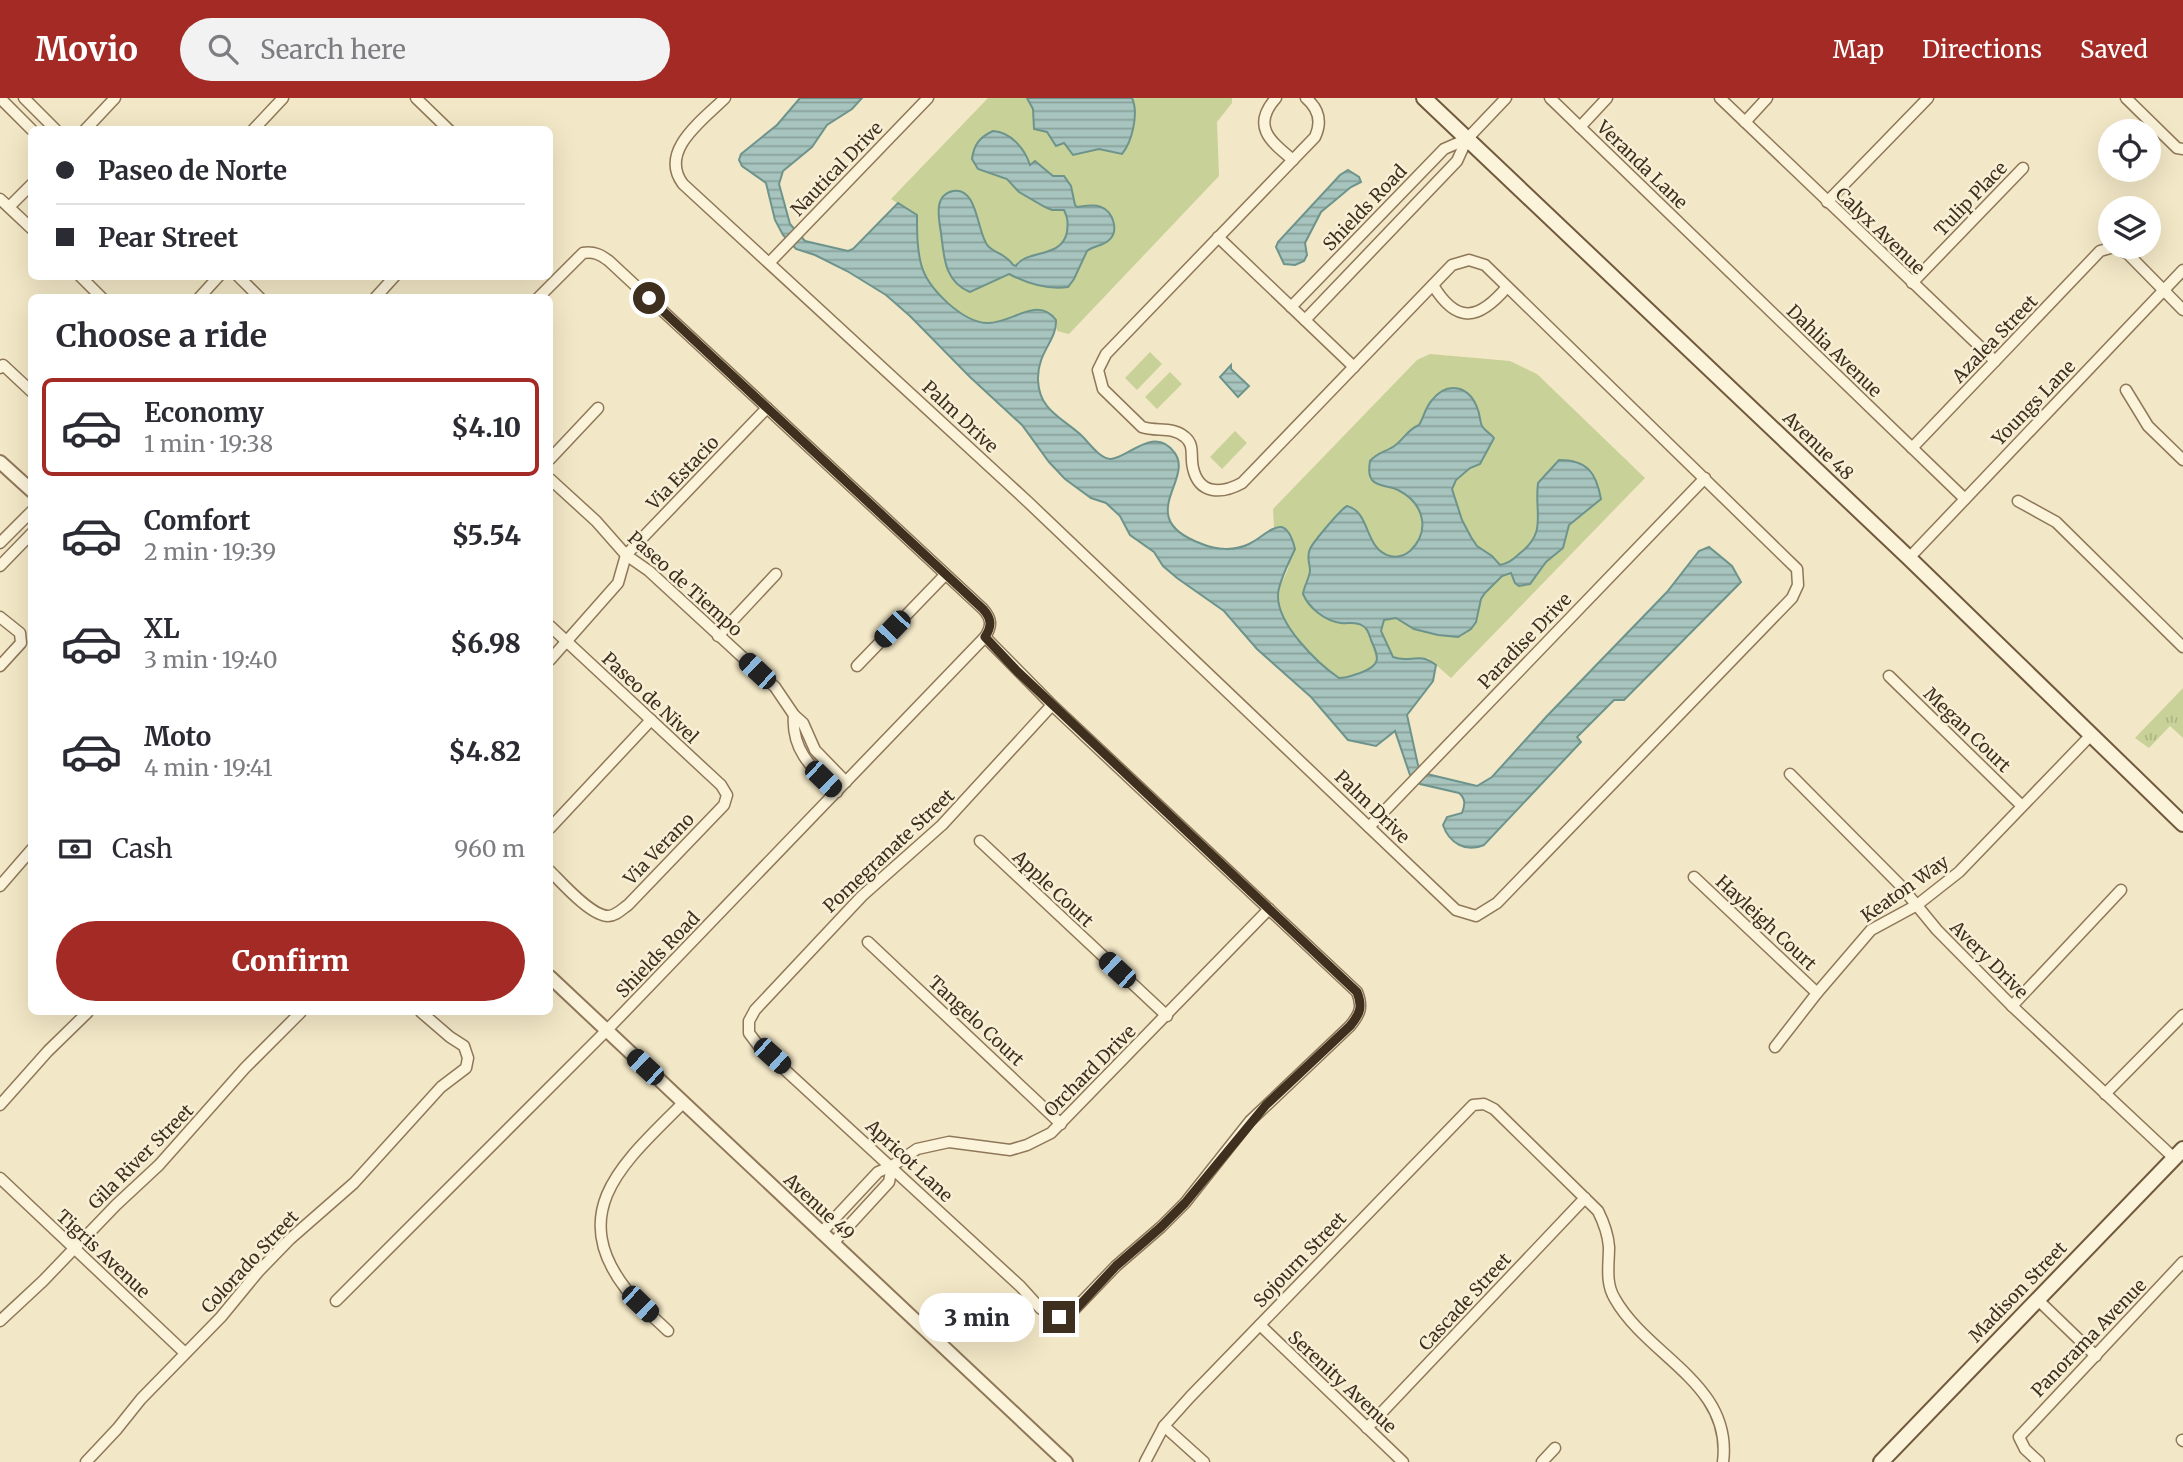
<!DOCTYPE html>
<meta charset="utf-8">
<style>
:root{--surface:#fff;--page:#f2f2f3;--text:#2b2b33;--muted:#7c7c81;--line:#e1e1e2;--accent:#a32a25}
body{margin:0;font-family:Merriweather,serif;background:var(--page);color:var(--text);height:100vh;display:flex;flex-direction:column;font-size:26px;white-space:nowrap}
*{box-sizing:border-box;margin:0}
p{font-size:23px;color:var(--muted)}
.icon{flex:none;width:38px;height:38px;fill:none;stroke:currentColor;stroke-width:2;stroke-linecap:round;stroke-linejoin:round}
.map{position:relative;flex:1;overflow:hidden}
.sheet{position:absolute;left:28px;top:196px;width:525px;height:721px;display:flex;flex-direction:column;background:var(--surface);border-radius:10px;box-shadow:0 7px 28px #0002}
.sheet>*{flex:none}
.top-card{position:absolute;left:28px;top:28px;width:525px;height:154px;border-radius:10px;box-shadow:0 7px 28px #0002;display:grid;align-content:center;height:154px;padding:0 28px;background:var(--surface)}
.buttons{position:absolute;left:2098px;top:21px;display:grid;gap:14px}
.buttons a{display:grid;place-items:center;width:63px;height:63px;border-radius:50%;background:var(--surface);box-shadow:0 7px 28px #0002;font-size:35px}
.end{position:absolute;width:32px;height:32px;margin:-16px;border:9px solid #3e2f1e;background:#fff;box-shadow:0 0 0 4px #fff}
.from{border-radius:50%}
.bubble{position:absolute;height:49px;border-radius:24px;background:var(--surface);box-shadow:0 7px 28px #0002;font-size:23px;font-weight:800;line-height:49px;text-align:center}
.car{position:absolute;width:21px;height:42px;margin:-21px -10px;border-radius:9px;box-shadow:0 0 5px 2px #0007;background:linear-gradient(#222 24%,#8ab4d8 0 40%,#222 0 76%,#8ab4d8 0 86%,#222 0)}
.top-card b{display:flex;align-items:center;gap:24px;height:66px;font-size:26px}
.top-card b+b{border-top:2px solid var(--line)}
.top-card i{width:18px;height:18px;background:var(--text)}
ul{padding:0;list-style:none}
li{display:flex;align-items:center;gap:21px;height:98px;margin:0 14px 10px;padding:0 14px;border:4px solid transparent;border-radius:10px}
li div{flex:1}
li b{display:block;font-size:26px}
li em{font-style:normal;font-weight:800}
li.current{border-color:var(--accent)}
li>.icon{width:63px;height:63px;stroke-width:1.5}
h2{padding:0 28px;font-size:32px;line-height:84px}
.pay{display:flex;align-items:center;gap:18px;height:77px;padding:0 28px;font-size:26px}
.pay p{margin-inline-start:auto}
.action{display:flex;gap:14px;margin-top:auto;padding:14px 28px}
.action a{flex:1;height:80px;border-radius:42px;background:var(--accent);color:#fff;font-size:28px;font-weight:800;line-height:80px;text-align:center}
header{display:flex;align-items:center;gap:42px;box-sizing:border-box;height:98px;padding:0 35px;background:var(--accent);color:#fff}
header strong{font-size:33px}
nav{display:flex;gap:38px;margin-inline-start:auto;font-size:24px}
.search{width:490px;height:63px;background:var(--page);display:flex;align-items:center;gap:18px;box-sizing:border-box;padding:0 24px;border-radius:38px;color:var(--muted);font-size:26px}
.map>svg:first-child{display:block}
.green{fill:#c8d198}
.park{fill:url(#park-tufts)}
.water{fill:url(#water-rules);stroke:#6d948c;stroke-width:2}
.lines{fill:none;stroke-linecap:round;stroke-linejoin:round}
.minor-casing{stroke:#8f7859;stroke-width:13}
.tertiary-casing{stroke:#8f7859;stroke-width:16}
.secondary-casing{stroke:#71593d;stroke-width:18}
.minor{stroke:#fbf3da;stroke-width:10}
.tertiary{stroke:#fbf3da;stroke-width:12}
.secondary{stroke:#fbf3da;stroke-width:14}
.route{stroke:#3e2f1e;stroke-width:9}
.labels{text-anchor:middle;stroke-width:5;stroke-linejoin:round;paint-order:stroke}
.street-label{font-size:18px;fill:#3e2f1e;stroke:#f8f0d6}
</style>
<header>
<strong>Movio</strong>
<div class="search"><svg class="icon" aria-label="search" viewBox="0 0 24 24"><circle cx="10" cy="10" r="6"/><path d="M15 15l6 6"/></svg>Search here</div>
<nav><a>Map</a><a>Directions</a><a>Saved</a></nav>
</header>
<div class="map">
<svg width="2183" height="1364" viewBox="0 0 2183 1364">
<defs>
<pattern id="park-tufts" width="24" height="20" patternUnits="userSpaceOnUse" patternTransform="scale(1.75)"><rect width="24" height="20" fill="#c8d198"/><path d="M3 7l-1-3M5 7V3M7 7l1-3M15 17l-1-3M17 17v-4M19 17l1-3" fill="none" stroke="#adb483"/></pattern>
<pattern id="water-rules" width="6" height="5" patternUnits="userSpaceOnUse" patternTransform="scale(1.75)"><rect width="6" height="5" fill="#a7c5be"/><path d="M0 2.5h6" fill="none" stroke="#89a09a"/></pattern>
</defs>
<rect width="100%" height="100%" fill="#f2e7c6"/>
<g class="green">
<path d="M 988,0 L 1232,0 L 1232,5 L 1217,24 L 1219,78 L 1069,236 L 1057,233 L 1056,222 C 1037,197 1012,226 987,225 C 962,224 927,190 921,166 C 917,150 917,134 917,117 L 891,101 Z"/>
<polygon points="1150,254 1162,266 1137,292 1125,280"/>
<path d="M 1430,256 L 1510,263 L 1537,276 L 1645,380 L 1451,580 L 1428,560 L 1377,566 L 1370,572 L 1339,580 C 1317,565 1278,526 1278,498 C 1278,486 1287,478 1289,467 C 1291,457 1284,440 1282,429 L 1274,429 L 1273,411 L 1417,262 Z"/>
<polygon points="1170,274 1182,286 1157,311 1145,299"/>
<polygon points="1235,333 1247,345 1222,371 1210,359"/>
</g>
<polygon class="park" points="2183,590 2183,640 2170,628 2149,650 2135,640"/>
<g class="water">
<path d="M 800,0 L 862,0 L 852,11 L 827,27 L 812,49 L 783,73 L 779,86 L 790,126 L 805,143 L 848,153 L 853,151 L 898,105 L 917,117 C 917,134 917,150 921,166 C 927,190 962,224 987,225 C 1012,226 1037,197 1056,222 C 1057,243 1037,254 1038,282 C 1039,313 1063,320 1082,338 C 1090,346 1100,361 1111,361 C 1128,360 1154,327 1174,354 C 1196,381 1131,420 1202,446 C 1216,452 1235,453 1249,446 C 1268,437 1285,410 1295,451 C 1290,462 1278,485 1278,497 C 1277,526 1317,565 1339,580 C 1347,580 1353,577 1360,575 C 1382,567 1379,560 1371,542 C 1369,536 1368,531 1363,528 C 1356,523 1349,526 1341,525 C 1325,523 1309,510 1303,496 C 1304,488 1309,481 1310,473 C 1310,465 1306,459 1310,451 C 1313,444 1341,411 1347,408 C 1371,414 1364,451 1390,458 C 1398,460 1404,458 1410,453 C 1431,433 1424,405 1398,392 C 1391,388 1379,389 1373,383 C 1368,378 1369,370 1370,363 C 1377,355 1382,355 1391,350 C 1402,345 1406,332 1419,327 C 1424,319 1425,310 1432,302 C 1448,282 1470,288 1478,312 C 1480,317 1480,324 1482,328 C 1485,333 1491,336 1494,340 L 1480,366 L 1470,370 L 1456,382 L 1452,391 L 1462,422 L 1471,439 L 1477,448 L 1492,458 L 1500,467 C 1509,465 1512,462 1519,456 C 1548,434 1534,416 1538,385 L 1559,362 C 1587,362 1596,374 1601,401 L 1569,427 L 1563,450 L 1546,464 L 1530,486 L 1519,488 L 1515,485 L 1511,475 L 1502,478 L 1485,495 L 1481,501 L 1476,524 L 1471,531 L 1458,539 L 1438,537 L 1414,531 L 1396,520 L 1384,522 L 1381,533 L 1393,559 C 1410,566 1418,553 1436,567 L 1433,583 L 1407,617 L 1418,667 L 1427,676 L 1477,688 L 1492,679 L 1547,618 L 1667,494 L 1699,453 L 1709,449 L 1732,468 L 1741,484 L 1624,602 L 1614,602 L 1577,639 L 1581,644 L 1484,747 C 1466,755 1449,745 1443,727 L 1447,719 L 1462,715 C 1465,707 1466,701 1459,695 L 1420,686 L 1410,677 L 1395,633 L 1376,648 L 1348,642 L 1311,599 L 1257,551 L 1224,513 L 1177,480 L 1163,468 L 1154,454 L 1130,437 L 1120,418 L 1106,405 L 1091,400 L 1065,381 L 1049,364 L 1022,327 L 970,279 L 910,218 L 886,197 L 847,173 L 815,157 L 796,151 L 783,137 L 775,122 L 766,85 L 742,68 L 739,62 L 741,56 L 777,27 Z"/>
<path d="M 1027,0 L 1132,0 C 1139,15 1132,44 1122,56 L 1099,51 L 1073,57 L 1064,45 L 1056,48 L 1047,34 L 1034,31 L 1033,11 Z"/>
<path d="M 993,33 C 1011,34 1025,51 1030,67 L 1035,63 L 1053,78 L 1064,78 L 1071,88 L 1075,107 L 1077,109 C 1085,108 1093,106 1101,109 C 1113,113 1120,134 1108,143 C 1102,148 1093,148 1087,153 L 1074,181 L 1068,189 C 1047,192 1028,186 1009,176 L 970,194 C 944,184 944,158 941,135 C 939,121 933,97 953,93 C 978,88 977,136 988,148 C 996,156 1006,156 1013,167 L 1016,168 C 1026,151 1062,161 1067,134 C 1068,125 1068,120 1064,112 L 1052,112 L 1045,109 L 1019,94 L 1007,81 L 978,71 L 972,61 C 974,46 980,39 993,33 Z"/>
<polygon points="1348,72 1359,79 1361,84 1351,89 1321,114 1305,145 1307,157 1304,163 1295,167 1284,166 1276,149 1278,144 1340,77"/>
<polygon points="1231,267 1231,271 1249,288 1238,299 1220,279"/>
</g>
<g class="lines">
<defs>
<g id="minor">
<polyline points="0,0 32,32"/>
<polyline points="24,0 56,32"/>
<polyline points="416,0 449,32"/>
<path d="M 725,0 C 703,22 658,53 683,86 L 1028,404 L 1456,812 L 1476,818 L 1497,805 L 1792,500 L 1798,487 L 1797,471 L 1485,167 L 1469,162 L 1452,167 L 1242,385 C 1222,396 1199,397 1193,370 C 1190,358 1195,347 1185,339 C 1172,328 1157,334 1142,329 L 1103,291 L 1098,272 L 1106,256 L 1315,39 C 1322,24 1319,11 1306,0"/>
<path d="M 1276,0 C 1251,28 1270,43 1293,62"/>
<polyline points="1550,0 1965,401"/>
<polyline points="1720,0 1995,263"/>
<polyline points="2126,0 2177,50 2183,51"/>
<polyline points="1745,24 1767,0"/>
<polyline points="1580,29 1607,0"/>
<polyline points="85,32 115,0"/>
<polyline points="253,32 283,0"/>
<polyline points="0,101 32,131"/>
<polyline points="1827,104 1928,0"/>
<polyline points="9,109 32,86"/>
<polyline points="1218,139 1354,269"/>
<polyline points="769,165 928,0"/>
<polyline points="80,178 102,200"/>
<polyline points="238,178 260,200"/>
<polyline points="1912,185 2023,70"/>
<path d="M 1433,187 C 1457,227 1479,222 1507,189"/>
<polyline points="199,200 219,178"/>
<polyline points="375,200 395,178"/>
<polyline points="1291,209 1444,51 1467,41"/>
<polyline points="1305,222 1457,63 1467,41 1506,0"/>
<polyline points="0,270 3,267 32,294"/>
<polyline points="2126,292 2148,328 2183,362"/>
<polyline points="1912,350 2100,153 2114,149 2128,156 2183,212"/>
<polyline points="550,361 598,310"/>
<polyline points="550,381 596,423 626,457 649,473 775,589 794,617 803,625 815,652 846,684"/>
<polyline points="2018,403 2056,424 2183,549"/>
<polyline points="0,445 32,413"/>
<polyline points="1909,460 2183,172"/>
<polyline points="0,468 32,435"/>
<polyline points="0,519 20,535 21,545 0,568"/>
<path d="M 550,528 L 708,675 L 721,687 L 727,697 L 724,707 L 628,807 C 622,811 616,818 608,818 C 591,818 562,785 550,773"/>
<polyline points="718,538 776,476"/>
<path d="M 985,539 L 1052,607 L 1357,894 C 1363,909 1360,916 1350,928 L 1250,1023 L 1185,1105 L 1161,1129 L 1116,1168 L 1069,1217 L 1059,1219 L 1049,1216 L 1040,1210 L 1021,1189 L 758,947 L 749,935 L 749,923 L 755,912 L 862,798 L 942,727 L 1052,607"/>
<polyline points="550,562 618,485 626,457 767,310"/>
<polyline points="857,568 945,477"/>
<polyline points="1889,578 2022,708"/>
<path d="M 794,617 C 791,653 813,671 837,694"/>
<polyline points="1790,676 1900,787 1937,832 2012,908 2174,1060"/>
<polyline points="1369,729 1705,380"/>
<polyline points="550,730 651,622"/>
<polyline points="980,743 1167,918"/>
<polyline points="1694,779 1817,895"/>
<polyline points="0,788 32,751"/>
<polyline points="868,844 1061,1026"/>
<polyline points="2012,908 2121,792"/>
<polyline points="1775,949 1817,895 1871,832 1917,807 1959,774 2091,637"/>
<polyline points="2105,996 2183,917"/>
<polyline points="0,1007 48,953 88,914"/>
<polyline points="0,1080 185,1255"/>
<polyline points="821,1135 878,1074 892,1068 917,1051 949,1044 1010,1052 1027,1047 1051,1035 1269,811"/>
<polyline points="833,1145 889,1084 892,1068"/>
<polyline points="2038,1202 2096,1258"/>
<path d="M 336,1203 L 606,933 L 985,539 C 992,528 992,521 983,511 L 609,163 C 601,157 594,153 583,155 L 538,200"/>
<polyline points="0,1223 43,1183 116,1107 159,1067 245,970 301,914"/>
<polyline points="1260,1227 1403,1364"/>
<path d="M 668,1233 C 655,1220 638,1207 626,1191 C 564,1111 628,1061 683,1005"/>
<polyline points="1164,1328 1204,1364"/>
<polyline points="1367,1330 1585,1100"/>
<polyline points="2182,1342 2183,1343"/>
<polyline points="86,1364 117,1331 141,1301 221,1219 258,1174 290,1141 354,1085 441,989 466,970 468,960 464,948 450,939 421,914"/>
<path d="M 1145,1364 L 1164,1328 L 1190,1299 L 1473,1007 L 1484,1006 L 1494,1011 L 1598,1113 C 1604,1125 1608,1135 1609,1149 C 1609,1167 1605,1185 1615,1201 C 1648,1259 1733,1286 1723,1364"/>
<polyline points="1542,1364 1555,1350"/>
<polyline points="2039,1364 2025,1351 2019,1339 2183,1164"/>
</g>
<g id="tertiary">
<polyline points="0,364 32,393"/>
<polyline points="550,879 1066,1364"/>
</g>
<g id="secondary">
<polyline points="1424,0 1909,460 2183,726"/>
<polyline points="1881,1364 2183,1051"/>
</g>
</defs>
<use href="#minor" class="minor-casing"/>
<use href="#tertiary" class="tertiary-casing"/>
<use href="#secondary" class="secondary-casing"/>
<use href="#minor" class="minor"/>
<use href="#tertiary" class="tertiary"/>
<use href="#secondary" class="secondary"/>
</g>
<g class="lines">
<path class="route" d="M 649,200 L 983,511 C 992,521 992,528 985,539 L 1017,573 L 1357,894 C 1363,909 1360,916 1350,928 L 1266,1007 L 1185,1105 L 1161,1129 L 1116,1168 L 1077,1210 L 1069,1217 L 1059,1219"/>
</g>
<g class="labels">
<g class="street-label">
<text transform="translate(1642 67) rotate(44)" y="6">Veranda Lane</text>
<text transform="translate(837 71) rotate(-46)" y="6">Nautical Drive</text>
<text transform="translate(1971 101) rotate(-46)" y="6">Tulip Place</text>
<text transform="translate(1365 110) rotate(-46)" y="6">Shields Road</text>
<text transform="translate(1880 133) rotate(44)" y="6">Calyx Avenue</text>
<text transform="translate(1995 241) rotate(-46)" y="6">Azalea Street</text>
<text transform="translate(1834 253) rotate(44)" y="6">Dahlia Avenue</text>
<text transform="translate(2034 305) rotate(-46)" y="6">Youngs Lane</text>
<text transform="translate(960 319) rotate(43)" y="6">Palm Drive</text>
<text transform="translate(1818 348) rotate(44)" y="6">Avenue 48</text>
<text transform="translate(683 375) rotate(-46)" y="6">Via Estacio</text>
<text transform="translate(685 486) rotate(42)" y="6">Paseo de Tiempo</text>
<text transform="translate(1525 543) rotate(-46)" y="6">Paradise Drive</text>
<text transform="translate(650 600) rotate(43)" y="6">Paseo de Nivel</text>
<text transform="translate(1967 632) rotate(44)" y="6">Megan Court</text>
<text transform="translate(1372 709) rotate(44)" y="6">Palm Drive</text>
<text transform="translate(659 751) rotate(-46)" y="6">Via Verano</text>
<text transform="translate(889 753) rotate(-43)" y="6">Pomegranate Street</text>
<text transform="translate(1053 791) rotate(43)" y="6">Apple Court</text>
<text transform="translate(1905 791) rotate(-35)" y="6">Keaton Way</text>
<text transform="translate(1766 825) rotate(43)" y="6">Hayleigh Court</text>
<text transform="translate(658 857) rotate(-46)" y="6">Shields Road</text>
<text transform="translate(1989 862) rotate(45)" y="6">Avery Drive</text>
<text transform="translate(976 923) rotate(43)" y="6">Tangelo Court</text>
<text transform="translate(1090 973) rotate(-45)" y="6">Orchard Drive</text>
<text transform="translate(141 1059) rotate(-45)" y="6">Gila River Street</text>
<text transform="translate(909 1063) rotate(43)" y="6">Apricot Lane</text>
<text transform="translate(819 1109) rotate(43)" y="6">Avenue 49</text>
<text transform="translate(103 1156) rotate(43)" y="6">Tigris Avenue</text>
<text transform="translate(1300 1162) rotate(-46)" y="6">Sojourn Street</text>
<text transform="translate(250 1164) rotate(-47)" y="6">Colorado Street</text>
<text transform="translate(2018 1194) rotate(-46)" y="6">Madison Street</text>
<text transform="translate(1465 1204) rotate(-47)" y="6">Cascade Street</text>
<text transform="translate(2089 1240) rotate(-46)" y="6">Panorama Avenue</text>
<text transform="translate(1342 1284) rotate(43)" y="6">Serenity Avenue</text>
</g>
</g>
</svg>
<div class="buttons">
<a><svg class="icon" aria-label="locate" viewBox="0 0 24 24"><circle cx="12" cy="12" r="6"/><path d="M12 2v4M12 18v4M2 12h4M18 12h4"/></svg></a>
<a><svg class="icon" aria-label="layers" viewBox="0 0 24 24"><path d="M12 4l9 5-9 5-9-5zM3 14l9 5 9-5"/></svg></a>
</div>
<i class="end from" style="left:649px;top:200px"></i>
<i class="end" style="left:1059px;top:1219px"></i>
<div class="bubble" style="left:919px;top:1195px;width:116px">3 min</div>
<i class="car" style="left:892px;top:531px;rotate:224deg"></i>
<i class="car" style="left:757px;top:573px;rotate:313deg"></i>
<i class="car" style="left:823px;top:681px;rotate:134deg"></i>
<i class="car" style="left:1117px;top:872px;rotate:313deg"></i>
<i class="car" style="left:772px;top:958px;rotate:132deg"></i>
<i class="car" style="left:645px;top:969px;rotate:313deg"></i>
<i class="car" style="left:640px;top:1206px;rotate:134deg"></i>
<div class="top-card">
<b><i class="from"></i>Paseo de Norte</b>
<b><i></i>Pear Street</b>
</div>
<section class="sheet">
<h2>Choose a ride</h2>
<ul>
<li class="current"><svg class="icon" aria-label="car" viewBox="0 0 24 24"><path d="M5 17H2v-5l4-1 3-4h7l3 4 3 1v5h-3M9 17h6M6 11h13"/><circle cx="7" cy="17" r="2"/><circle cx="17" cy="17" r="2"/></svg><div><b>Economy</b><p>1 min · 19:38</p></div><em>$4.10</em></li>
<li><svg class="icon" aria-label="car" viewBox="0 0 24 24"><path d="M5 17H2v-5l4-1 3-4h7l3 4 3 1v5h-3M9 17h6M6 11h13"/><circle cx="7" cy="17" r="2"/><circle cx="17" cy="17" r="2"/></svg><div><b>Comfort</b><p>2 min · 19:39</p></div><em>$5.54</em></li>
<li><svg class="icon" aria-label="car" viewBox="0 0 24 24"><path d="M5 17H2v-5l4-1 3-4h7l3 4 3 1v5h-3M9 17h6M6 11h13"/><circle cx="7" cy="17" r="2"/><circle cx="17" cy="17" r="2"/></svg><div><b>XL</b><p>3 min · 19:40</p></div><em>$6.98</em></li>
<li><svg class="icon" aria-label="car" viewBox="0 0 24 24"><path d="M5 17H2v-5l4-1 3-4h7l3 4 3 1v5h-3M9 17h6M6 11h13"/><circle cx="7" cy="17" r="2"/><circle cx="17" cy="17" r="2"/></svg><div><b>Moto</b><p>4 min · 19:41</p></div><em>$4.82</em></li>
</ul>
<div class="pay"><svg class="icon" aria-label="cash" viewBox="0 0 24 24"><path d="M3 7h18v10H3z"/><circle cx="12" cy="12" r="2"/></svg>Cash<p>960 m</p></div>
<div class="action"><a>Confirm</a></div>
</section>
</div>
